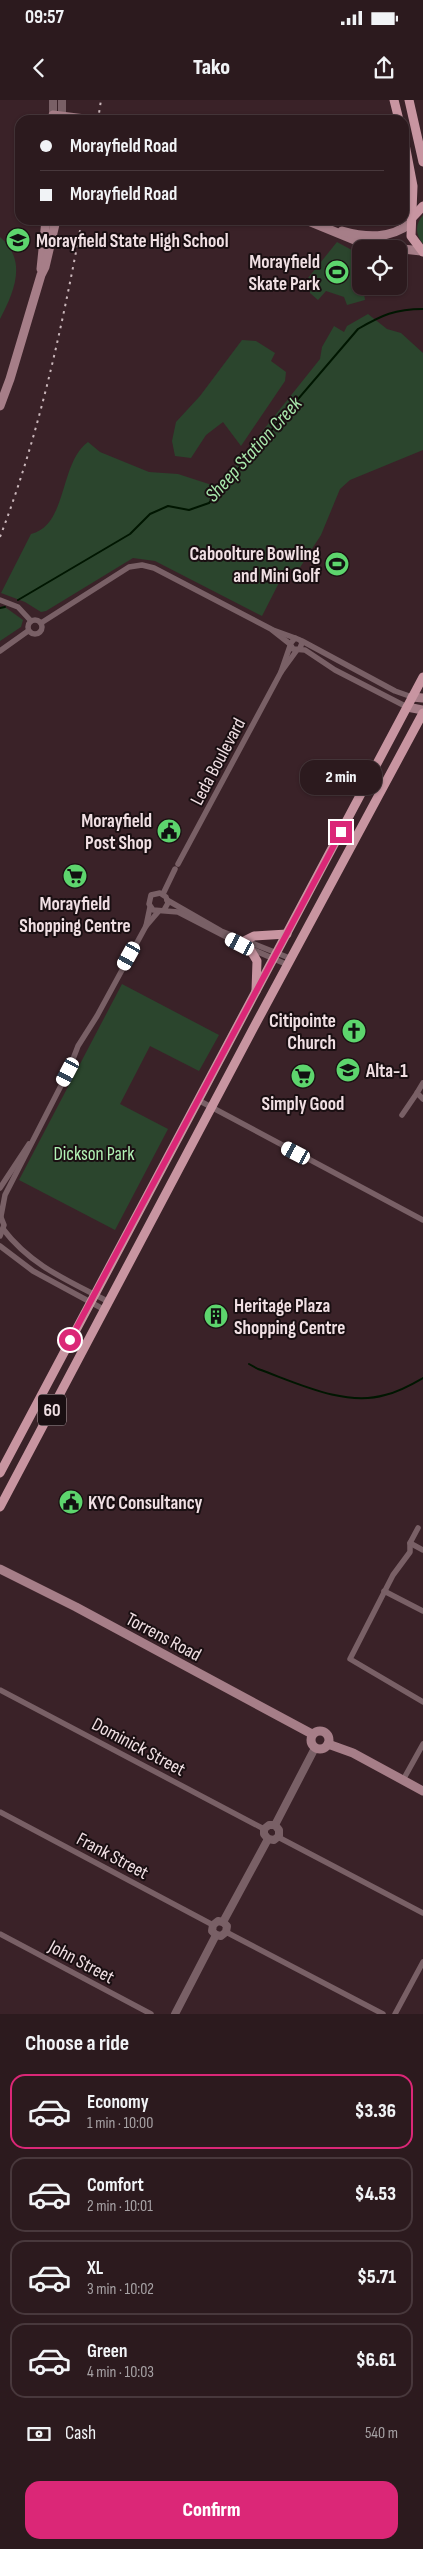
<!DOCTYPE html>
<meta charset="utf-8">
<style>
:root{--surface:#2c1a1e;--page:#38272b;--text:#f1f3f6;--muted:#a6a1a4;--line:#48383c;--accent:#db2777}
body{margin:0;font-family:"Sofia Sans Condensed",sans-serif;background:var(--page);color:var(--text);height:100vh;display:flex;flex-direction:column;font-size:19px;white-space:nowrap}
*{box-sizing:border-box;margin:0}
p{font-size:16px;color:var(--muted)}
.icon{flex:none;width:28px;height:28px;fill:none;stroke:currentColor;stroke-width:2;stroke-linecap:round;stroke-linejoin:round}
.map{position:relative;height:1914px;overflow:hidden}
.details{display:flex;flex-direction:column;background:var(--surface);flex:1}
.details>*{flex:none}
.guide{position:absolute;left:15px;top:15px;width:394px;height:110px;border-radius:15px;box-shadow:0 1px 4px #0004,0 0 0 1px var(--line);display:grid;align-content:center;height:110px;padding:0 25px;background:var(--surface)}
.buttons{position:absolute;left:352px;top:140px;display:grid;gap:10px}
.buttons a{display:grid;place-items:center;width:55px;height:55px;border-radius:10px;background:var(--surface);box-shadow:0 1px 4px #0004,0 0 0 1px var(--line);font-size:25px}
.end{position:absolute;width:22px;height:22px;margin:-11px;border:6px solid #db2777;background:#fff;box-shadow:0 0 0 2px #fff}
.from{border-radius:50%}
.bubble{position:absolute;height:35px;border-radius:15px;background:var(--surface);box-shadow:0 1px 4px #0004,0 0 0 1px var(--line);font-size:16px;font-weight:800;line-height:35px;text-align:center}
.car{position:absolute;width:15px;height:30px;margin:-15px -8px;border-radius:6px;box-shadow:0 0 4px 1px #0007;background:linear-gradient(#fff 24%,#345 0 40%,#fff 0 76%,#345 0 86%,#fff 0)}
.guide b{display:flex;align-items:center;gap:18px;height:48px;font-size:19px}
.guide b+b{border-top:1px solid var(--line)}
.guide i{width:12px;height:12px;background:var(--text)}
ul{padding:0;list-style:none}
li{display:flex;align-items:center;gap:15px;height:75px;margin:0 10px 8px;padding:0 15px;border:2px solid var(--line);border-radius:15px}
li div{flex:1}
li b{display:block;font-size:19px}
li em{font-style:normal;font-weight:800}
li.on{border-color:var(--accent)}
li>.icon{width:45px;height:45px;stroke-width:1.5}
h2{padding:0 25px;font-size:22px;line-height:60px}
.pay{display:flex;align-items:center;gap:12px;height:55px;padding:0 25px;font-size:19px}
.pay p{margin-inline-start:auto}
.primary-button{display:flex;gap:10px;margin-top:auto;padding:10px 25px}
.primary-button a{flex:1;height:58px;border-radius:15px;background:var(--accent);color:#fff;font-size:20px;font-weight:800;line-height:58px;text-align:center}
.status{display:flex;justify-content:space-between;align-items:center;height:35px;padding:0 25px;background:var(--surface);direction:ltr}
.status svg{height:14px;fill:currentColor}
header{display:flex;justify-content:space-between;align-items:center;height:65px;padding:0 25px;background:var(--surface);font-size:22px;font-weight:800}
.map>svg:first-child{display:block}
.green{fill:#2b452d}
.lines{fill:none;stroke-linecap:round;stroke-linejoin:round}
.stream{stroke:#001601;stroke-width:2}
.minor{stroke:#796066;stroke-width:5.5}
.tertiary{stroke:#796066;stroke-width:8}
.secondary{stroke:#a67e88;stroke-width:9}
.primary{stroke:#c895a1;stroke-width:9}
.rail{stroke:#cab7bb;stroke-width:2;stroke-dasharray:2.5 5;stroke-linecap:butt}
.route{stroke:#db2777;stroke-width:6}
.labels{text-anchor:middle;stroke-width:4;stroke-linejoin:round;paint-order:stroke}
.shield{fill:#1a0f12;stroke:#b0a1a4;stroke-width:1}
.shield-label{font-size:18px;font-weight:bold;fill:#f0dfe3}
.poi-label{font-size:19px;font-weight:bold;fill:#f0dfe3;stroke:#1a0f12;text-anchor:start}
.street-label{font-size:19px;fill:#f0dfe3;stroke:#1a0f12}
.park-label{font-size:19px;fill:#b1f2b5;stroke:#1a0f12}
.water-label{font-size:20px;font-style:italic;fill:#a8e8ac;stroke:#1a0f12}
</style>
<div class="status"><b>09:57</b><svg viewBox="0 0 49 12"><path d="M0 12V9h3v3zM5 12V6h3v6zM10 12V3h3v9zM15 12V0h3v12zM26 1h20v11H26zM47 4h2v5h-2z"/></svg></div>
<header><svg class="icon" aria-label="back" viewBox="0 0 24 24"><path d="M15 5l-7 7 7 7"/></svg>Tako<svg class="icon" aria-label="share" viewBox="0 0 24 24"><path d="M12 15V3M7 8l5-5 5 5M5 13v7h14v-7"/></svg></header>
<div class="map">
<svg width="423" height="1914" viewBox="0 0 423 1914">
<rect width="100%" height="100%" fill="#3a2228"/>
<g class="green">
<path d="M 423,115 L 423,144 C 415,134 415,124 423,115 Z"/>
<path d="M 0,137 C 28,161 14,192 0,219 Z"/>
<polygon points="337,142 361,155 359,161 365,200 347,205 344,197 326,191 318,200 310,193 308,178"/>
<path d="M 368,214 L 387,229 L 401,233 L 423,253 L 423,350 L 350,380 L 340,389 L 321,435 L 299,469 L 289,469 L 284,473 L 262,516 L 155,461 L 133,458 L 46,511 L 41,512 L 25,502 L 1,493 L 31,434 C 68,425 59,363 88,342 L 100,352 L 149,372 L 178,374 L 218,387 L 320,259 L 322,247 L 334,226 L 344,232 L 347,226 Z"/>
<polygon points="242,240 256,241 275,253 271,261 286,272 285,281 241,346 223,322 206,335 191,358 175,356 172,341 176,322 200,296"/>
<polygon points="0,507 5,507 23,520 21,527 0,541"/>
<polygon points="122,884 219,935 199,971 150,946 120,1004 168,1029 115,1130 19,1080"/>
</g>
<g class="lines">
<g class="stream">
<path d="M 18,500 L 130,434 L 150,414 L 168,406 L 189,410 L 209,403 L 358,229 C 382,215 395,209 423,209"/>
<polyline points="0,508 5,507"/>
<path d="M 249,1264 L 258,1269 C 295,1282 344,1307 385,1295 C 398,1292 411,1285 423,1278"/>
</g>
<g class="minor">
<polyline points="0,500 18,507 31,521"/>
<circle cx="35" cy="527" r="7"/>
<polyline points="41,523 129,467 142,465 154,468 271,529 290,544"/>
<polyline points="273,530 295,538"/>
<polyline points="302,541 395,591 412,597"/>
<polyline points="300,548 302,543 300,540 295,538 290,544 293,549 305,550 335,570 407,607"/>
<polyline points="0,551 28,531"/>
<polyline points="281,572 297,550"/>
<polyline points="178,764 281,572 290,546"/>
<polyline points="163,794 175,769"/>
<polyline points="167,800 221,831 292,859"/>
<polyline points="164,810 168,803 166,797 160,793 151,795 149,804 153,810 178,812 240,844 288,865"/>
<polyline points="146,826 158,812"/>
<polyline points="423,983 417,993 423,999"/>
<polyline points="198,1000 423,1120"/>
<polyline points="402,1015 417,993"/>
<polyline points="0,1088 29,1044"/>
<polyline points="0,1115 4,1125 0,1136"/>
<polyline points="1,1116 5,1095 68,972 78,946 97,916 146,826 150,807"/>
<path d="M 3,1129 C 31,1166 69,1181 109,1202"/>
<polyline points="0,1146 33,1171 105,1210"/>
<polyline points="418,1428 410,1443 410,1452 393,1475 350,1559 423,1602"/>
<polyline points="410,1443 423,1450"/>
<polyline points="384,1491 423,1511"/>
<polyline points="0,1590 264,1729"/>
<polyline points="403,1680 423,1644"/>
<polyline points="0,1712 213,1825"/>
<polyline points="278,1737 423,1813"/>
<polyline points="226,1832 383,1914"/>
<polyline points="0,1834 151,1914"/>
<polyline points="395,1914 423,1862"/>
</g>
<g class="tertiary">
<polyline points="53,0 53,15"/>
<polyline points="62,0 62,16"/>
<polyline points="275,1725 315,1648"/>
<polyline points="268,1739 274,1740 279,1736 279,1730 275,1725"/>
<polyline points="268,1739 264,1734 264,1729 269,1725 275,1725"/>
<polyline points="223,1822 268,1739"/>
<polyline points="216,1835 221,1836 226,1832 227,1826 223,1822"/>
<polyline points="216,1835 212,1831 213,1825 218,1821 223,1822"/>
<polyline points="175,1914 216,1835"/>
</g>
<g class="secondary">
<polyline points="54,20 53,15 93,20"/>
<polyline points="306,120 367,145 421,151"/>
<path d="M 342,131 C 367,138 390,139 411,123"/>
<polyline points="41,169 46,120"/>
<polyline points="0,306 10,279 41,175 45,167 56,120"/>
<polyline points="412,597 423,598"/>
<polyline points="407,607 423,610"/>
<polyline points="0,1469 76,1507 312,1634"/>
<circle cx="320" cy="1640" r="9"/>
<polyline points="328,1644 353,1653 423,1691"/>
</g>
<g class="primary">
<polyline points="394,0 399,20"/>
<polyline points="409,0 423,62"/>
<polyline points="404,39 413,86 411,136 423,152"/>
<polyline points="411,119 423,106"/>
<polyline points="246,840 254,836 287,834"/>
<polyline points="250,849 257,861 256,891"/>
<polyline points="0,1373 423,577"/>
<polyline points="0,1407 254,927 423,613"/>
</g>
<g class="rail">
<polyline points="98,20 101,0"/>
<path d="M 0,437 C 39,335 62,228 82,120"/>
</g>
</g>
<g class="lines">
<polyline class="route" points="70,1240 341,732"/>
</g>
<defs>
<symbol id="school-disc" viewBox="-11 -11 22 22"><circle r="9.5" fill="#5dd56d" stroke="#1a0f12"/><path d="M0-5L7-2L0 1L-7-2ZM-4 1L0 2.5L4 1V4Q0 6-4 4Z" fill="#111"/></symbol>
<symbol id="stadium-disc" viewBox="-11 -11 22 22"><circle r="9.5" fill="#5dd56d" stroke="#1a0f12"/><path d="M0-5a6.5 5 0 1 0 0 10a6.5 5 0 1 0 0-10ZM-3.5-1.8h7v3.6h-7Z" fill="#111"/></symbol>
<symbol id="civic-disc" viewBox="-11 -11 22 22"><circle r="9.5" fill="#5dd56d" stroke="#1a0f12"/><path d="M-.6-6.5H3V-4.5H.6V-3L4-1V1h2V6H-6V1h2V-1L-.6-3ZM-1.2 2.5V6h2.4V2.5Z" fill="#111"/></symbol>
<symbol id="supermarket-disc" viewBox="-11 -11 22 22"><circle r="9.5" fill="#5dd56d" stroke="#1a0f12"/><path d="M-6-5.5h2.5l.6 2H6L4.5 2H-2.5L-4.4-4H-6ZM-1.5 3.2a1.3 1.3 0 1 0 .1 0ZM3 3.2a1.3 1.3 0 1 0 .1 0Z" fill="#111"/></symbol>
<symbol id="church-disc" viewBox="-11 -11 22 22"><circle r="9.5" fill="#5dd56d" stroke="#1a0f12"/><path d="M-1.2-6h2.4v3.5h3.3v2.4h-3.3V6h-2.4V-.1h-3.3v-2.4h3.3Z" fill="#111"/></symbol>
<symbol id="building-disc" viewBox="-11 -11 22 22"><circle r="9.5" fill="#5dd56d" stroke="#1a0f12"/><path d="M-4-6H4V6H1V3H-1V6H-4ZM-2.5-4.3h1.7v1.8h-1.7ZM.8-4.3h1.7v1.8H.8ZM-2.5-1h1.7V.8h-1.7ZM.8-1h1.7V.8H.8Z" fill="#111"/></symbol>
</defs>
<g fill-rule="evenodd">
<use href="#school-disc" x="4" y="126" width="28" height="28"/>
<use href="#stadium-disc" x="323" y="158" width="28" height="28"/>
<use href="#stadium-disc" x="323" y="450" width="28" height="28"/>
<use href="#civic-disc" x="155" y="717" width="28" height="28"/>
<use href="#supermarket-disc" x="61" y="762" width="28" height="28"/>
<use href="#church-disc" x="340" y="917" width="28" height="28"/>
<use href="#school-disc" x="334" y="956" width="28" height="28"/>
<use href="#supermarket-disc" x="289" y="962" width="28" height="28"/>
<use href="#building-disc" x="202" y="1202" width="28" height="28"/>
<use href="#civic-disc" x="57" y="1388" width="28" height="28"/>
</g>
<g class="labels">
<rect class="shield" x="38" y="1294.5" width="28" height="31" rx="4"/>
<g class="shield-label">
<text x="52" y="1316">60</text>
</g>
<g class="poi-label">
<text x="36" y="147">Morayfield State High School</text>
<text x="320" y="168" text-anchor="end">Morayfield<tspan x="320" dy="22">Skate Park</tspan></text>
<text x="320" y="460" text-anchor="end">Caboolture Bowling<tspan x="320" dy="22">and Mini Golf</tspan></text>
<text x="152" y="727" text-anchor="end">Morayfield<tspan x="152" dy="22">Post Shop</tspan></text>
<text x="75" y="810" text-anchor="middle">Morayfield<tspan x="75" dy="22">Shopping Centre</tspan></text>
<text x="336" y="927" text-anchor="end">Citipointe<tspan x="336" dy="22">Church</tspan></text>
<text x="366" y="977">Alta-1</text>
<text x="303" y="1010" text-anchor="middle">Simply Good</text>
<text x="234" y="1212">Heritage Plaza<tspan x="234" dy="22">Shopping Centre</tspan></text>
<text x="88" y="1409">KYC Consultancy</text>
</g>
<g class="street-label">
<text transform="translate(217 661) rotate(-62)" y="7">Leda Boulevard</text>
<text transform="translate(164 1536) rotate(28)" y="7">Torrens Road</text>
<text transform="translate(139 1646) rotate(28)" y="7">Dominick Street</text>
<text transform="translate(113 1755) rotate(28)" y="7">Frank Street</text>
<text transform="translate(82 1861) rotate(28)" y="7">John Street</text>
</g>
<g class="park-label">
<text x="94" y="1060">Dickson Park</text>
</g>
<g class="water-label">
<text transform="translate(253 349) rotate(-48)" y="7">Sheep Station Creek</text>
</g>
</g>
</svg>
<div class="buttons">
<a><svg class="icon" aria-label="locate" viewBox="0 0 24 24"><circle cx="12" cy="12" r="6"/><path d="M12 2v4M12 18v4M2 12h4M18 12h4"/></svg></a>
</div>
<i class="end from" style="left:70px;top:1240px"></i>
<i class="end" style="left:341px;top:732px"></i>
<div class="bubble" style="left:300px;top:660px;width:82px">2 min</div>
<i class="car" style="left:240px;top:844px;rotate:297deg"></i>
<i class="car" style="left:129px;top:856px;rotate:209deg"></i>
<i class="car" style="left:68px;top:972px;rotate:208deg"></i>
<i class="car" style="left:296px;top:1053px;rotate:298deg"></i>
<div class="guide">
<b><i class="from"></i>Morayfield Road</b>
<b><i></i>Morayfield Road</b>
</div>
</div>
<section class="details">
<h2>Choose a ride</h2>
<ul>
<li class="on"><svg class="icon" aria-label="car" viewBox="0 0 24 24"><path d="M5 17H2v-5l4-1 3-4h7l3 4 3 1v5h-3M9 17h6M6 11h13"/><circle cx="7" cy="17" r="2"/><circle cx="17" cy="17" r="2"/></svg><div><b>Economy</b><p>1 min · 10:00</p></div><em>$3.36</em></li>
<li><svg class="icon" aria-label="car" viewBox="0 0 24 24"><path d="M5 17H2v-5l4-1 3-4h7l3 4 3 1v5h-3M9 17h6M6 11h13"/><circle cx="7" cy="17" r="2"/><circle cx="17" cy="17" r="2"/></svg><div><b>Comfort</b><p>2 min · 10:01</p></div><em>$4.53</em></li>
<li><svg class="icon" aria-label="car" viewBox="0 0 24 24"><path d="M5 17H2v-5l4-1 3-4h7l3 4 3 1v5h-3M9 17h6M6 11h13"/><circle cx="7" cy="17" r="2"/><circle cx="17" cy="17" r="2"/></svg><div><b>XL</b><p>3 min · 10:02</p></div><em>$5.71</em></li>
<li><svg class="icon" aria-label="car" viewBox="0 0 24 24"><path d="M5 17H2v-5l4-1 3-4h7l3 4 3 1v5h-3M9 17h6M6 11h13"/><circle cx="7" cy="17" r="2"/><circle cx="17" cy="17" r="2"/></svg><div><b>Green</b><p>4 min · 10:03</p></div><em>$6.61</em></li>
</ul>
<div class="pay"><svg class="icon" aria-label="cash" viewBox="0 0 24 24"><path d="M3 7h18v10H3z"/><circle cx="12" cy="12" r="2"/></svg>Cash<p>540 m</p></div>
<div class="primary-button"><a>Confirm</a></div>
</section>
